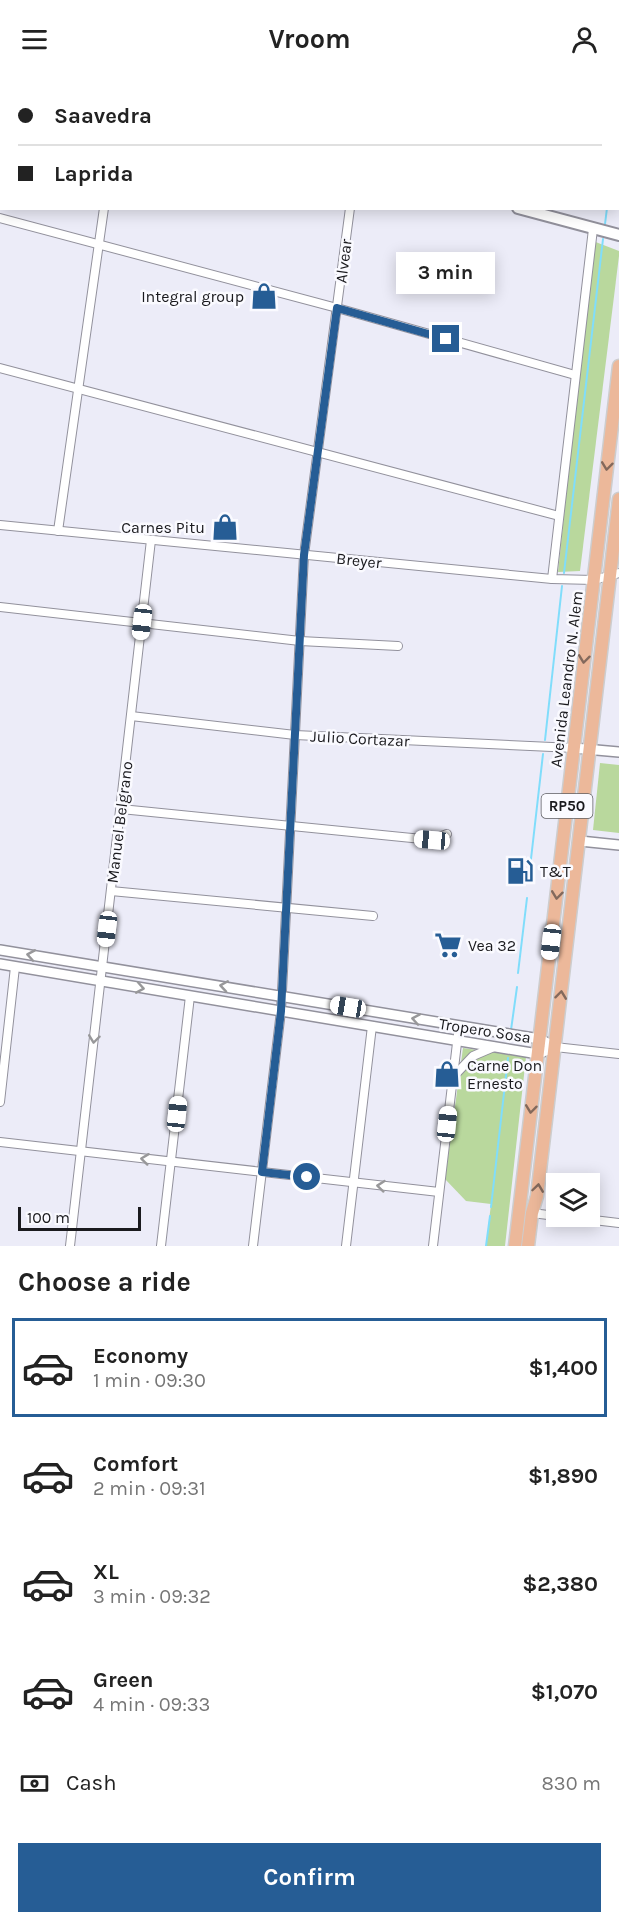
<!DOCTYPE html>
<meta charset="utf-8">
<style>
:root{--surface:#fff;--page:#f6f6f6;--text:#222;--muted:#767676;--line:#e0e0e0;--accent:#265d95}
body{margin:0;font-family:Karla,sans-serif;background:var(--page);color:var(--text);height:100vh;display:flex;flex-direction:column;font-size:22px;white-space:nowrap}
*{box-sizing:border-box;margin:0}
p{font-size:20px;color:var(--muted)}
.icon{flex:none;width:33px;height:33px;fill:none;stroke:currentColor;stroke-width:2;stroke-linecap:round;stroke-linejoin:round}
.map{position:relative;height:1168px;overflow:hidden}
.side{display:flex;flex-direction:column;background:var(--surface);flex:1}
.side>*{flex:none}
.top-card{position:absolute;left:0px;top:0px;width:620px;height:132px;box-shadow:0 3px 15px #0003;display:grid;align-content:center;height:132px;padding:0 18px;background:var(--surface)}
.buttons{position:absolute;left:546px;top:1095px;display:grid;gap:12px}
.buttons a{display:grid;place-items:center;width:54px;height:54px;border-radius:0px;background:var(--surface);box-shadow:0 3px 15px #0003;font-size:30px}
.scale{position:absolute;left:18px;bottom:15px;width:123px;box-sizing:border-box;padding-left:6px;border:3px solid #1a1a1e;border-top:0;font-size:16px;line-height:21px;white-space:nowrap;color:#1a1a1e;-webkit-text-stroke:4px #fafaff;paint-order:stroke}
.end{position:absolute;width:27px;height:27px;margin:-14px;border:8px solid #265d95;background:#fff;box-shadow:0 0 0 3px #fff}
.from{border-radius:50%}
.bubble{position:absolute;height:42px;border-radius:0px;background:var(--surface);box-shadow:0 3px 15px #0003;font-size:20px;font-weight:700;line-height:42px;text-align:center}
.car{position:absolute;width:18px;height:36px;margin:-18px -9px;border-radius:8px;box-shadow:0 0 4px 2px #0007;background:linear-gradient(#fff 24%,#345 0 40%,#fff 0 76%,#345 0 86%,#fff 0)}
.top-card b{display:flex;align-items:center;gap:21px;height:57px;font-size:22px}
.top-card b+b{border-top:2px solid var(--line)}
.top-card i{width:15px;height:15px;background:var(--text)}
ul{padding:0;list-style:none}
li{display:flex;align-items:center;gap:18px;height:99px;margin:0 12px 9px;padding:0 6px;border:3px solid transparent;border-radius:0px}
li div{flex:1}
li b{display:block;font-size:22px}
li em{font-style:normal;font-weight:700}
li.on{border-color:var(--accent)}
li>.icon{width:54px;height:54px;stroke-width:1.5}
h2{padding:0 18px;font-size:27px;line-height:72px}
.pay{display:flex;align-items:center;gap:15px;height:66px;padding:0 18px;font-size:22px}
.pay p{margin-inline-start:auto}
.primary-button{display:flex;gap:12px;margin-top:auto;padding:12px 18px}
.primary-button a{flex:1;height:69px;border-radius:0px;background:var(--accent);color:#fff;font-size:24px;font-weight:700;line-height:69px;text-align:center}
header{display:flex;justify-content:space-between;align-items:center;height:78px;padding:0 18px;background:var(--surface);font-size:27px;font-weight:700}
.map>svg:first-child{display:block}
.park{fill:#b9d89d}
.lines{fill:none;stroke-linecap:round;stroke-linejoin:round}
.stream{stroke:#80ddfb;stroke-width:2}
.minor-casing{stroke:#92919c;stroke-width:10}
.tertiary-casing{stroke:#92919c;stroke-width:12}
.secondary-casing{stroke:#92919c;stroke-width:14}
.primary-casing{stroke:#cdcdce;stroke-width:15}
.minor{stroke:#fff;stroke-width:8}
.tertiary{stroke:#fff;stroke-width:9}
.secondary{stroke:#fff;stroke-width:10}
.primary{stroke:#ecb89a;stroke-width:12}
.oneway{stroke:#83695c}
.oneway2{stroke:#98989a}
.route{stroke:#265d95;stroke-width:8}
.labels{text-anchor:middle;stroke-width:5;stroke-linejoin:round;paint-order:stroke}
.shield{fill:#fafaff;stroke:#5d5d62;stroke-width:1.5}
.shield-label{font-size:15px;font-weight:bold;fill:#1a1a1e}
.street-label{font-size:16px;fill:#1a1a1e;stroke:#fafaff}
.poi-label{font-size:16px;fill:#1a1a1e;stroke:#fafaff;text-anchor:start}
</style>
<header><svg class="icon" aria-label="menu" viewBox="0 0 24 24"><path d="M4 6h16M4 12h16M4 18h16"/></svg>Vroom<svg class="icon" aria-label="person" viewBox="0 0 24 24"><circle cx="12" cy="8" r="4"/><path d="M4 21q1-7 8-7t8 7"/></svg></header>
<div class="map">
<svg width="619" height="1168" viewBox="0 0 619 1168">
<rect width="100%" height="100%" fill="#ececf8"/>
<g class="park">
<polygon points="593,163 619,173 619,178 580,493 558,494"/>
<polygon points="600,685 619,687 619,755 593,752"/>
<polygon points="463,970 526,979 505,1168 486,1168 491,1126 466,1123 445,1101"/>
</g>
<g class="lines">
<g class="stream">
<polyline points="618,31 619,24"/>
<polyline points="605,146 607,130"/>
<polyline points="564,495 603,161"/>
<polyline points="545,662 562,508"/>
<polyline points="531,781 543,676"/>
<polyline points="518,895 527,820"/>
<polyline points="511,952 517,909"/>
<polyline points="491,1129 508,980"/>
<polyline points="486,1168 490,1138"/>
</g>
<defs>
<g id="minor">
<polyline points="479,0 485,2"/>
<polyline points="618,38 619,39"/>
<polyline points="0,140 337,230 575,297"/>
<polyline points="0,290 559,438"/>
<polyline points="0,447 552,501 594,502 619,495"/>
<polyline points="58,453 104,130"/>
<polyline points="552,501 593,151"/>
<polyline points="0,529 300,563 398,568"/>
<polyline points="131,638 295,657 574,670"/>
<polyline points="121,731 432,762 447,756"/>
<polyline points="111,813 373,838"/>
<polyline points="555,969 619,976"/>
<polyline points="452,1000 473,978 494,969"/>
<polyline points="0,1024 15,889"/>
<polyline points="0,1064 439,1114"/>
<polyline points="532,1135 556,1138"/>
<polyline points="560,1138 619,1145"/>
<polyline points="70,1168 151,462"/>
<polyline points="161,1168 190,918"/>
<polyline points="253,1168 281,933 304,477 350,130"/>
<polyline points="346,1168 372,948"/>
<polyline points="433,1168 459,948"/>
</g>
<g id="tertiary">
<polyline points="574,670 619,674"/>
<polyline points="580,763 619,767"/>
<polyline points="0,872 540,961 555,969"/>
<polyline points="0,886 538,976 555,969"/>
</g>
<g id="secondary">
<polyline points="53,0 58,2"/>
<polyline points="518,130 619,157"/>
</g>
<g id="primary">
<polyline points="515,1168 619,288"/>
<polyline points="528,1168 532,1135 537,1118 619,421"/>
</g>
</defs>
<use href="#minor" class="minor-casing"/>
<use href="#tertiary" class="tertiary-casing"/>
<use href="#secondary" class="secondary-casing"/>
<use href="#primary" class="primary-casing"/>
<use href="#minor" class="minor"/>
<use href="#tertiary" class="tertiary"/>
<use href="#secondary" class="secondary"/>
<use href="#primary" class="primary"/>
</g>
<defs><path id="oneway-chevron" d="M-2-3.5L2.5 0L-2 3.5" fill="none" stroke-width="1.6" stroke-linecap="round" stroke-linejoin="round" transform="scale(1.5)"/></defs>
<g class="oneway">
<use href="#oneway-chevron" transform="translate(607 388) rotate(97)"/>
<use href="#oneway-chevron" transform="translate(584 581) rotate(97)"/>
<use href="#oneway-chevron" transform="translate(557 817) rotate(97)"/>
<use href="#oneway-chevron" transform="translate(561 917) rotate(-83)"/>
<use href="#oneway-chevron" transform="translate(531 1031) rotate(97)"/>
<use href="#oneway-chevron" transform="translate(538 1110) rotate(-82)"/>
</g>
<g class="oneway2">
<use href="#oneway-chevron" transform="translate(31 877) rotate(-170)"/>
<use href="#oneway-chevron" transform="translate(224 908) rotate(-171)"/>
<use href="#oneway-chevron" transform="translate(140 910) rotate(10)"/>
<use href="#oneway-chevron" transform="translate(416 941) rotate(-170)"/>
<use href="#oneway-chevron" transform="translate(94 961) rotate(97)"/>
<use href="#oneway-chevron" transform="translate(145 1081) rotate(-173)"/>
<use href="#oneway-chevron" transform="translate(381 1108) rotate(-174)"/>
</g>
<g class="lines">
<polyline class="route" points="307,1099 262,1094 281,933 304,477 337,230 446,261"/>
</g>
<defs>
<symbol id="shop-bare" viewBox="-9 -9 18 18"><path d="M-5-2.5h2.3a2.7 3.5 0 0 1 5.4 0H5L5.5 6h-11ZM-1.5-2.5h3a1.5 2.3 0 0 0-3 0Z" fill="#265d95" stroke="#fafaff" stroke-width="2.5" paint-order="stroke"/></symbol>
<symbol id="fuel-bare" viewBox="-9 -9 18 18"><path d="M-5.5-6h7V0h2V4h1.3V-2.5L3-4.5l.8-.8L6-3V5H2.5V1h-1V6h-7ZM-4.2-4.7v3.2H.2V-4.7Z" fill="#265d95" stroke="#fafaff" stroke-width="2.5" paint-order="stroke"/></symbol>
<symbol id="supermarket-bare" viewBox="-9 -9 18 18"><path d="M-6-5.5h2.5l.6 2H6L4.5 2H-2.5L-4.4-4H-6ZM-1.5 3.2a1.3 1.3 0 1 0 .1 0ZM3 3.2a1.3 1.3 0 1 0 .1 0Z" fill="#265d95" stroke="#fafaff" stroke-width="2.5" paint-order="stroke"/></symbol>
</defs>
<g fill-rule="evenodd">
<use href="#shop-bare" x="245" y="199" width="38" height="38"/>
<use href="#shop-bare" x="206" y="430" width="38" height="38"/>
<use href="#fuel-bare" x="501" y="774" width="38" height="38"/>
<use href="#supermarket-bare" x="429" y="848" width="38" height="38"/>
<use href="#shop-bare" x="428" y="977" width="38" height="38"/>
</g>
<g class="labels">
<rect class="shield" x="541.5" y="716" width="51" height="24" rx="4.5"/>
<g class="shield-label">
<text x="567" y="733">RP50</text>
</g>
<g class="street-label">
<text transform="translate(343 183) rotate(-83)" y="6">Alvear</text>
<text transform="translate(359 482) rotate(6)" y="6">Breyer</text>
<text transform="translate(566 601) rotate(-83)" y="6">Avenida Leandro N. Alem</text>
<text transform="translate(360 660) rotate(3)" y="6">Julio Cortazar</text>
<text transform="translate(119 744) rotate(-83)" y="6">Manuel Belgrano</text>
<text transform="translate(485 952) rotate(9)" y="6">Tropero Sosa</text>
</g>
<g class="poi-label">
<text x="244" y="224" text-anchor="end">Integral group</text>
<text x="205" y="455" text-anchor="end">Carnes Pitu</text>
<text x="540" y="799">T&amp;T</text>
<text x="468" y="873">Vea 32</text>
<text x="467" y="993">Carne Don<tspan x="467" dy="18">Ernesto</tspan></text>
</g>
</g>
</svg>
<div class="buttons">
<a><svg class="icon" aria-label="layers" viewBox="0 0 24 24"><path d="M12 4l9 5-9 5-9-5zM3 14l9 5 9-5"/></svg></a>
</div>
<div class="scale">100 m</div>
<i class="end from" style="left:307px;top:1099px"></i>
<i class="end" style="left:446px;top:261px"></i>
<div class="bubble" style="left:396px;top:174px;width:99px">3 min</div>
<i class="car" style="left:142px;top:544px;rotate:187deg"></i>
<i class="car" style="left:432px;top:762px;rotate:275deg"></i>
<i class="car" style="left:107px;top:851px;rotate:187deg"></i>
<i class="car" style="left:551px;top:864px;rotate:187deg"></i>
<i class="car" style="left:348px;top:929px;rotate:280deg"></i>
<i class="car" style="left:177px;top:1036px;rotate:6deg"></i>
<i class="car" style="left:447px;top:1046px;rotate:6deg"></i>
<div class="top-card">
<b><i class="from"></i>Saavedra</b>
<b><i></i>Laprida</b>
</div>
</div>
<section class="side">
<h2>Choose a ride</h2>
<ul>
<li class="on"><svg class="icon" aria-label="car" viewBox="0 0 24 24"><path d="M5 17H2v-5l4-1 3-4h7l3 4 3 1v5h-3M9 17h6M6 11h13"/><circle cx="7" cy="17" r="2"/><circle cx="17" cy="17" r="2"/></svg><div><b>Economy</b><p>1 min · 09:30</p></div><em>$1,400</em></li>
<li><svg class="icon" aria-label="car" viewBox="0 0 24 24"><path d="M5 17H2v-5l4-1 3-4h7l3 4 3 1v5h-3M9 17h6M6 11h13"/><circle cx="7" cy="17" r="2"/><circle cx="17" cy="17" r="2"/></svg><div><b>Comfort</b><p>2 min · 09:31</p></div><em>$1,890</em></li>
<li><svg class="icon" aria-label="car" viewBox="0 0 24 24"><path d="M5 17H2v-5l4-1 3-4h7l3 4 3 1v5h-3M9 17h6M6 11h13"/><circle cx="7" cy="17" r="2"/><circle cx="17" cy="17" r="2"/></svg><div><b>XL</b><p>3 min · 09:32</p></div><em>$2,380</em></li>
<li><svg class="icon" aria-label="car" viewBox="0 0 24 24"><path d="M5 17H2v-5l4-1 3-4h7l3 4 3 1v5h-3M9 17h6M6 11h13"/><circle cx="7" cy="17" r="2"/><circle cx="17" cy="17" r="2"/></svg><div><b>Green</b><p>4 min · 09:33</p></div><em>$1,070</em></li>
</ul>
<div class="pay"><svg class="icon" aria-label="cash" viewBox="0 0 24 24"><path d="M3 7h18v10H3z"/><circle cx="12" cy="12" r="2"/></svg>Cash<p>830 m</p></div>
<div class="primary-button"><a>Confirm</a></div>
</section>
